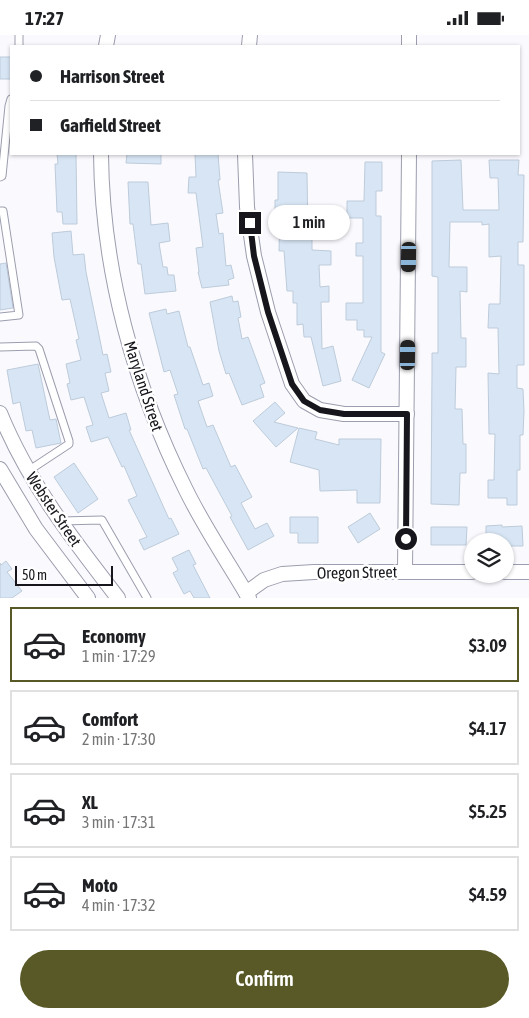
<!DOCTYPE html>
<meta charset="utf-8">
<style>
:root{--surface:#fff;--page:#f6f6f6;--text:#202124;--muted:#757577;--line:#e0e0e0;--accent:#585926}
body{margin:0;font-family:"Asap Condensed",sans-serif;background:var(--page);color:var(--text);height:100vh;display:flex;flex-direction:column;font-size:19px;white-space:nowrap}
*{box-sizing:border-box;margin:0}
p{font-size:16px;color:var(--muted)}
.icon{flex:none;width:28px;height:28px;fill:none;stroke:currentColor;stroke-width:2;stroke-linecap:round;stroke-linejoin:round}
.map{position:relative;height:563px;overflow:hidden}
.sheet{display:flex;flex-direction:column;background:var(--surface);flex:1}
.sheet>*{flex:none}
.hud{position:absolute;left:10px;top:10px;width:510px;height:110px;border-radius:0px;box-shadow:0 1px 4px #0004;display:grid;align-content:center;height:110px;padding:0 20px;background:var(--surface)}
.fabs{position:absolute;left:464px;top:498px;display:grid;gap:10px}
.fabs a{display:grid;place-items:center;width:50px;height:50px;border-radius:50%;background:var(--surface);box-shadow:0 1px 4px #0004;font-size:25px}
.scale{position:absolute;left:15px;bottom:12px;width:98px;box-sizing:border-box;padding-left:5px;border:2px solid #16161c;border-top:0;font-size:14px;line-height:18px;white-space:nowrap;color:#16161c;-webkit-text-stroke:4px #fff;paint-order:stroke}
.end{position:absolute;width:22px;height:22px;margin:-11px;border:6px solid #16161c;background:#fff;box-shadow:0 0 0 2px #fff}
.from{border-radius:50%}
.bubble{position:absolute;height:35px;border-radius:18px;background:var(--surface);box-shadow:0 1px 4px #0004;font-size:16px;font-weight:600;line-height:35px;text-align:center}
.car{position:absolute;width:15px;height:30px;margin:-15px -8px;border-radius:6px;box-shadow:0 0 4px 1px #0007;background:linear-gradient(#222 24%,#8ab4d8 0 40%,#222 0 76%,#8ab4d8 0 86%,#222 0)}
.hud b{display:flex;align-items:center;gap:18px;height:48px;font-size:19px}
.hud b+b{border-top:1px solid var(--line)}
.hud i{width:12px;height:12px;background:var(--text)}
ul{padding:9px 0 0;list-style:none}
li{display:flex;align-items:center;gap:15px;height:75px;margin:0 10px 8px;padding:0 10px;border:2px solid var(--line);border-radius:0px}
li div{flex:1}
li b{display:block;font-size:19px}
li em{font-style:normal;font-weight:600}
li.current{border-color:var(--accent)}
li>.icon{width:45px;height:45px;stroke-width:1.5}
.button{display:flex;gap:10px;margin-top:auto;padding:10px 20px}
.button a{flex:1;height:58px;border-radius:30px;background:var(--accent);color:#fff;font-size:20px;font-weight:600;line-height:58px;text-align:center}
.status{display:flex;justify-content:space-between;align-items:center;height:35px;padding:0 25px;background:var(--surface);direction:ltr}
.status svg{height:14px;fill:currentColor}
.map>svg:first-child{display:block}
.building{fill:#d7e5f4;stroke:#bdcbda}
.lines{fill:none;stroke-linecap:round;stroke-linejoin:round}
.lane-casing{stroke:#9c9dae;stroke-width:9}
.street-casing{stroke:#9c9dae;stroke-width:16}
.lane{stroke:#fff;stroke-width:7}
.street{stroke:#fff;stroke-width:14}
.route{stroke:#16161c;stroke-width:6}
.labels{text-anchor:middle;stroke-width:5;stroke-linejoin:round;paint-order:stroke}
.street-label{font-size:16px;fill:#16161c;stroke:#fff}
</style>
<div class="status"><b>17:27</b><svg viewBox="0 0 49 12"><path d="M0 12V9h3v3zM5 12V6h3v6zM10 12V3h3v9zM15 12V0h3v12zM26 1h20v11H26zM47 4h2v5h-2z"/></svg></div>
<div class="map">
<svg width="529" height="563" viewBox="0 0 529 563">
<rect width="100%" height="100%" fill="#fafafe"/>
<g class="building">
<rect x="0" y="22" width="11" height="22"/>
<polygon points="57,119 76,119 77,189 63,189 62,177 57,177 55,129 58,129"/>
<polygon points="127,119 161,119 161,129 126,128"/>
<polygon points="195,119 218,119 220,145 218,145 223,178 216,179 219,199 223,198 226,231 231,230 234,243 228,245 229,250 202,253 198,237 199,237 196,213 203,212 196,158 188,158 189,142 196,142"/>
<polygon points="461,125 463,175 499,175 498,143 490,143 489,125 519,125 518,140 524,140 523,207 518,207 518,230 524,230 524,330 517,330 517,353 523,354 524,376 523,400 520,400 520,435 517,435 517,470 507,470 507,463 488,463 488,445 494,445 495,399 489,399 488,338 499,339 498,293 488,293 489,269 500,269 501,221 489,222 489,189 482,190 482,187 450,187 449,232 467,232 467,257 460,256 461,303 466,303 466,332 456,332 455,374 462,374 463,409 466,409 466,438 460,438 459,470 431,469 432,336 432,318 438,318 438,242 432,241 432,126"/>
<polygon points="365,127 382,127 382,156 376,156 376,181 381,181 381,317 385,319 369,353 352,345 372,302 364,302 364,295 357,295 357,285 346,285 346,268 363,268 363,221 356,221 356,208 363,208 363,183 347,183 347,166 364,166"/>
<polygon points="278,137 307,138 308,203 312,203 312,215 331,216 331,230 319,230 320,252 329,251 329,267 321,267 322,314 333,311 341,346 323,351 311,302 304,302 303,289 297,290 297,268 293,268 293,256 287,256 284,216 279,216 280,178 275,178 275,165 278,165"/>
<polygon points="128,147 148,147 151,190 168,188 170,206 159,208 163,232 167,232 168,240 174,240 176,256 145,259 141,229 138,229 133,189 130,189"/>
<polygon points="71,196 73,220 84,219 86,237 103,320 107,319 111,337 105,338 109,356 101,358 109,383 126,378 131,395 129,395 169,484 171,483 179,499 144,515 139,505 147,502 128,465 137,461 124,431 122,432 108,402 91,407 86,392 93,390 84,362 71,365 67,349 70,348 66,329 81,325 76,305 79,304 70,264 62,265 54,222 52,198"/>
<polygon points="6,228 13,273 0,275 0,229"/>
<polygon points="232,261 233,267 238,266 241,282 238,283 242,304 248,302 265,348 260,350 264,362 242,370 229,338 226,339 219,316 210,267"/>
<polygon points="166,274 167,279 179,276 188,312 190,312 203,350 209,348 213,361 198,366 207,392 213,390 231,432 235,430 252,462 241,468 255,494 267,488 274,501 248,515 230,482 232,481 206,433 203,434 187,394 185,394 174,360 178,359 170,335 164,337 149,278"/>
<polygon points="38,329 50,385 56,384 61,408 36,413 32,395 26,396 20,367 13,369 7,335"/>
<polygon points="275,367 285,378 274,387 298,393 276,412 253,386"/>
<polygon points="299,393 317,397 315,404 339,410 339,404 381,404 380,468 357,468 357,455 320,456 319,435 290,427"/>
<polygon points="74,428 98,464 78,478 54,442"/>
<polygon points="370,478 380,494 358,508 348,492"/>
<polygon points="290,482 318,482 318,508 298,508 298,498 290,498"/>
<polygon points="502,490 502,492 522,491 523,511 505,511 505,506 486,506 486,491"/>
<polygon points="431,492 467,492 466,510 431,510"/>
<polygon points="189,515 196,529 193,530 210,563 194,563 190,556 184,559 173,538 178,535 172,523"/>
<polygon points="6,526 12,534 7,537 22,556 12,563 0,563 0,528 1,530"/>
</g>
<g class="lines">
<defs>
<g id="lane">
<polyline points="19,11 19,0"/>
<polyline points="0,142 2,141 9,71 11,64"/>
<polyline points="0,176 3,176 19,280 0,282"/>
<polyline points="0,312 36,311 39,314 69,406 69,409 28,436"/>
<polyline points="60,486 102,485 147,563"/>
</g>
<g id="street">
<polyline points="409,0 409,11"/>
<polyline points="106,11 108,0"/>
<polyline points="249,11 250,0"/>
<path d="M 101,119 C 102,235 134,351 186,455 C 204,492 228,527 249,563"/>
<polyline points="245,119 247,172 254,221 268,277 292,349 304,366 320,375 344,379 407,379"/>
<path d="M 0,378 C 28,447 73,505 118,563"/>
<polyline points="0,434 36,494 88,563"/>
<polyline points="405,536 409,119"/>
<polyline points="505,537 529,537"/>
<polyline points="246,558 264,545 282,539 314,537 472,537"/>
</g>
</defs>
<use href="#lane" class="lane-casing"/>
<use href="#street" class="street-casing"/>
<use href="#lane" class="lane"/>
<use href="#street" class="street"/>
</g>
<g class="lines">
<polyline class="route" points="250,188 254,221 268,277 292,349 304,366 320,375 344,379 407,379 406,504"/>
</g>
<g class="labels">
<g class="street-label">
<text transform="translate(144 351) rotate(72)" y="6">Maryland Street</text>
<text transform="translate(54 474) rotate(56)" y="6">Webster Street</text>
<text transform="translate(357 537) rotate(-1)" y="6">Oregon Street</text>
</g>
</g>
</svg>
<div class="fabs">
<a><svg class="icon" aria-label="layers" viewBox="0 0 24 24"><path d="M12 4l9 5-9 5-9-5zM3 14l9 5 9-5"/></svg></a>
</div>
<div class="scale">50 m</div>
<i class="end from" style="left:406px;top:504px"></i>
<i class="end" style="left:250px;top:188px"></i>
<div class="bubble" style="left:268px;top:170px;width:82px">1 min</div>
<i class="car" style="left:409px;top:222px;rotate:181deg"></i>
<i class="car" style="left:408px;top:320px;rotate:1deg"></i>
<div class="hud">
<b><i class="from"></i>Harrison Street</b>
<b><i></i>Garfield Street</b>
</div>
</div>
<section class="sheet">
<ul>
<li class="current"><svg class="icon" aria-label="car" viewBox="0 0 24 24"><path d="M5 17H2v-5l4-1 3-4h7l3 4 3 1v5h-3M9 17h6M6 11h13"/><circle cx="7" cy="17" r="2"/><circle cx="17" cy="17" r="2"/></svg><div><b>Economy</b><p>1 min · 17:29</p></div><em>$3.09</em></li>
<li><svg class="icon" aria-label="car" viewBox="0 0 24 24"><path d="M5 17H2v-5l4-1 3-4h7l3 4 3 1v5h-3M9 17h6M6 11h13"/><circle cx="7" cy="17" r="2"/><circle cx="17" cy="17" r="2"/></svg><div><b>Comfort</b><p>2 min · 17:30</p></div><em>$4.17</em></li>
<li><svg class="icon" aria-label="car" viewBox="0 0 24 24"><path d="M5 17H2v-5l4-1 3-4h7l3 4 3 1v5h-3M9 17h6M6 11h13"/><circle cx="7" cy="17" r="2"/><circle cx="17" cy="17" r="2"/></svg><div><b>XL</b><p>3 min · 17:31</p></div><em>$5.25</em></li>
<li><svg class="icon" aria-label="car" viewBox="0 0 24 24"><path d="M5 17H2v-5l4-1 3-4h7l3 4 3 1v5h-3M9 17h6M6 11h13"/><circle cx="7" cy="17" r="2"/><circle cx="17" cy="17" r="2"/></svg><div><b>Moto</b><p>4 min · 17:32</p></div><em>$4.59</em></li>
</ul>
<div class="button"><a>Confirm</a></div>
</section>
